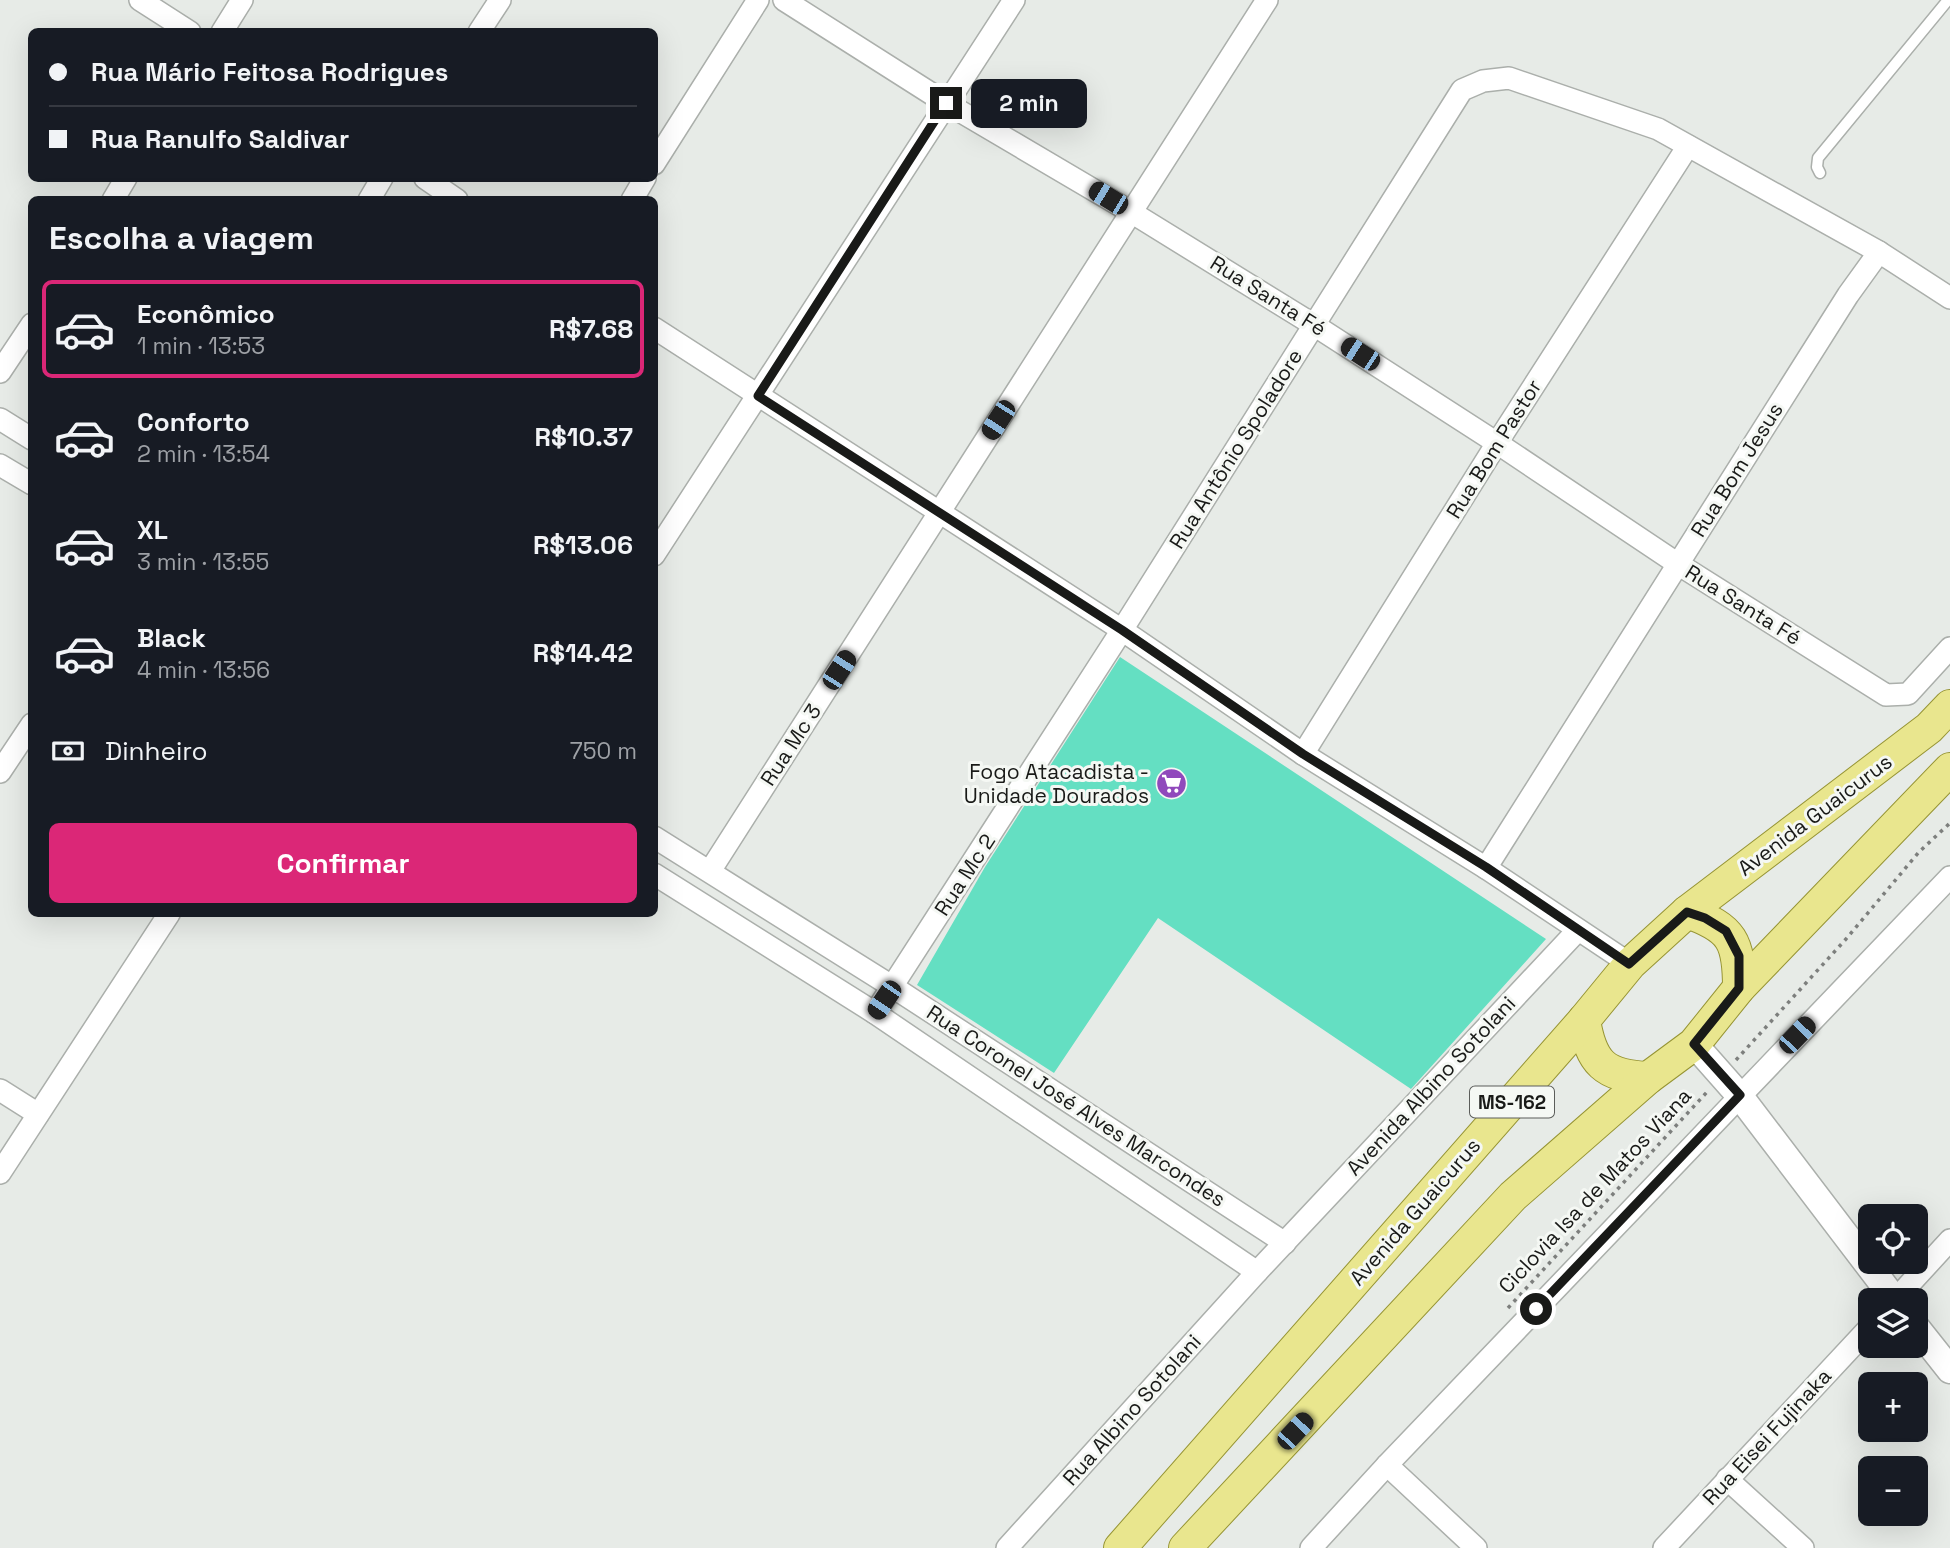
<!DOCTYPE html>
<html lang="pt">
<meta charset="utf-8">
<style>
:root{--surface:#171b24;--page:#20242c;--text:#f1f3f6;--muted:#9ea1a6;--line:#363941;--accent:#db2777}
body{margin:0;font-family:"Space Grotesk",sans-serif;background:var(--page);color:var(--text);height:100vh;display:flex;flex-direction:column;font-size:26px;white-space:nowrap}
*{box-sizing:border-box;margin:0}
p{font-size:23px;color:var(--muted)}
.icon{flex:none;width:38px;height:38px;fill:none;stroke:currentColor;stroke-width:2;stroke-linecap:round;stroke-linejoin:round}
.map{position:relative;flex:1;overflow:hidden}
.panel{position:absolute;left:28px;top:196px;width:630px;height:721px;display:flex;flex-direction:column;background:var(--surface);border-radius:10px;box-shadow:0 7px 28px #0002}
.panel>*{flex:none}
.banner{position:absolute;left:28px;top:28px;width:630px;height:154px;border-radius:10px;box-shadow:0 7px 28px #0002;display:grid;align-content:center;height:154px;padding:0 21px;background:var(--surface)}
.controls{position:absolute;left:1858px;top:1204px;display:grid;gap:14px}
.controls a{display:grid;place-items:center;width:70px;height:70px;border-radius:10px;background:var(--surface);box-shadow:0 7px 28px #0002;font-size:35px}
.end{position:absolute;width:32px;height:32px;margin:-16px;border:9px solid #191a18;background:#fff;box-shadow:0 0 0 4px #fff}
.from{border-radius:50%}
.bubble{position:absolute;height:49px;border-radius:10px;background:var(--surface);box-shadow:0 7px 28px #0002;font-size:23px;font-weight:600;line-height:49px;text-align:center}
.car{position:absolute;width:21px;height:42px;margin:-21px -10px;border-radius:9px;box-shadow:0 0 5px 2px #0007;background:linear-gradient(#222 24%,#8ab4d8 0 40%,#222 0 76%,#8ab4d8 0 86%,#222 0)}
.banner b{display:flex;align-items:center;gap:24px;height:66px;font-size:26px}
.banner b+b{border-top:2px solid var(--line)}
.banner i{width:18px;height:18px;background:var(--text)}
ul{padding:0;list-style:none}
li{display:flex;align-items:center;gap:21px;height:98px;margin:0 14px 10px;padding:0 7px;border:4px solid transparent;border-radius:10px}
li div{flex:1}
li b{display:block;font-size:26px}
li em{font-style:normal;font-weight:600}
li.selected{border-color:var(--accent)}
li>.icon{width:63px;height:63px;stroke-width:1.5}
h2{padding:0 21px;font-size:32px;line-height:84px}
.pay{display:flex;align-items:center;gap:18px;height:77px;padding:0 21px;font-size:26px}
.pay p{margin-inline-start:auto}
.action{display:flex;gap:14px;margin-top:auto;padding:14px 21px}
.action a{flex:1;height:80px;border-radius:10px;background:var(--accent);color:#fff;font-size:28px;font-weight:600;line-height:80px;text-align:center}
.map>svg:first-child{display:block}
.building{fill:#64dfc2}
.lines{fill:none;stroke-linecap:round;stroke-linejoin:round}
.service-casing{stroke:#abafab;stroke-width:13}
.minor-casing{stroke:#abafab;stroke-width:24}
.tertiary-casing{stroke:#abafab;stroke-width:29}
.primary-casing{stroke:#969434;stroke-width:34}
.path{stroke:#7d7f7d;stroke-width:3.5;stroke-dasharray:3.5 5;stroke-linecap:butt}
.service{stroke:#fff;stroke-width:10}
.minor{stroke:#fff;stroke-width:21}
.tertiary{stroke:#fff;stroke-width:26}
.primary{stroke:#e9e68e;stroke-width:32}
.route{stroke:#191a18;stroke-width:9}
.labels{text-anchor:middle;stroke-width:6;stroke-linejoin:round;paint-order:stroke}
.shield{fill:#f5f8f4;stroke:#5b5d5a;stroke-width:2}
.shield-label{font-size:19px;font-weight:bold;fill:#191a18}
.street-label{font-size:21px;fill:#191a18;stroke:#f5f8f4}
.poi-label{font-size:21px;fill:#191a18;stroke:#f5f8f4;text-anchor:end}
</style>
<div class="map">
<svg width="1950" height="1548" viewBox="0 0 1950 1548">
<rect width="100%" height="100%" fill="#e7ebe7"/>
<polygon class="building" points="1120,657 1546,939 1411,1089 1158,918 1054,1073 917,985 985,867"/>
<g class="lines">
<defs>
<polyline id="service" points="1820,173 1817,167 1818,158 1948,0"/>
<g id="minor">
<polyline points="140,0 190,32"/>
<polyline points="784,0 946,103 1131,212 1314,325 1497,443 1678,564 1886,695 1908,694 1950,648"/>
<polyline points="222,32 242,0"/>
<polyline points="479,32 500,0"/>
<polyline points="654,164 758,0"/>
<polyline points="425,178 457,200"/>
<polyline points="113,200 126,178"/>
<polyline points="369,200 382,178"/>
<polyline points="632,200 645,178"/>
<polyline points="654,328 1122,630 1303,754 1486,868 1630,964"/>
<polyline points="0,372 32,324"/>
<polyline points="0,419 32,439"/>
<polyline points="0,465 32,484"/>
<polyline points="654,555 1014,0"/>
<polyline points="1303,754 1497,443 1688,146"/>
<polyline points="0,772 32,724"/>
<polyline points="654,837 893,987 1285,1243"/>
<polyline points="1486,868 1848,295 1879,252"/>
<polyline points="710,871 1267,0"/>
<polyline points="654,874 875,1013 1257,1272"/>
<polyline points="875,1013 1122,630 1462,90 1483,81 1509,78 1658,129 1879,252 1950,298"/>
<polyline points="0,1090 38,1114"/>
<polyline points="0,1173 169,914"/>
<polyline points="1895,1300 1950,1240"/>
<polyline points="1387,1465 1476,1548"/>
<polyline points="1727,1479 1803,1548"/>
<polyline points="1007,1548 1257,1272 1578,930"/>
<polyline points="1311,1548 1387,1465 1950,877"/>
<polyline points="1664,1548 1871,1326"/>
</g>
<g id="tertiary">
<polyline points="1694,1044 1739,1095 1895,1300"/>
<polyline points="1916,1327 1950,1370"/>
</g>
<g id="primary">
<path d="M 1687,912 C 1733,928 1739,942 1739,988"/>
<path d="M 1584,1020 C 1591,1063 1604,1076 1648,1078"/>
<polyline points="1120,1548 1584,1020 1630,964 1687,912 1929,728 1950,706"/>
<polyline points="1185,1548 1513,1196 1648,1078 1694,1044 1739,988 1950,769"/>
</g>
</defs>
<use href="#service" class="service-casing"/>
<use href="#minor" class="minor-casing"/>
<use href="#tertiary" class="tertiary-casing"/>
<use href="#primary" class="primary-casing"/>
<g class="path">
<polyline points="1736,1060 1846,939 1919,852 1950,823"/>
<polyline points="1508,1308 1707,1092"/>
</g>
<use href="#service" class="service"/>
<use href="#minor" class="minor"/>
<use href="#tertiary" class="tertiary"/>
<use href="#primary" class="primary"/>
</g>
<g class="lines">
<polyline class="route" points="946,103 758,396 1122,630 1303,754 1486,867 1629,964 1687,912 1705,918 1726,931 1739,956 1739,988 1694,1044 1740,1095 1536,1309"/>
</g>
<defs>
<symbol id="supermarket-disc" viewBox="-11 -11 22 22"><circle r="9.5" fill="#9049bc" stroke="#f5f8f4"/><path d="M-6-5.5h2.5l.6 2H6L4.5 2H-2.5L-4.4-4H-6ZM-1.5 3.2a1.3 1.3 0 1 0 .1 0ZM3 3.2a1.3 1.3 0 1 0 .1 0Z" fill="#fff"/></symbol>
</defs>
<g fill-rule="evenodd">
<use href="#supermarket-disc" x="1154" y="766" width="35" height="35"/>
</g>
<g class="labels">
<rect class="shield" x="1470" y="1086.5" width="84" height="31" rx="5"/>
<g class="shield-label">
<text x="1512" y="1109">MS-162</text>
</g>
<g class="street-label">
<text transform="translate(1268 296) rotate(32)" y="7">Rua Santa Fé</text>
<text transform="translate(1236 449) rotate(-58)" y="7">Rua Antônio Spoladore</text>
<text transform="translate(1494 449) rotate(-58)" y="7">Rua Bom Pastor</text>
<text transform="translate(1737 470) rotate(-58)" y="7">Rua Bom Jesus</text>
<text transform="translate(1743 605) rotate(32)" y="7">Rua Santa Fé</text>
<text transform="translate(791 745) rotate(-57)" y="7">Rua Mc 3</text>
<text transform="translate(1815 815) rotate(-37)" y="7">Avenida Guaicurus</text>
<text transform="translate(965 875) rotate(-57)" y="7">Rua Mc 2</text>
<text transform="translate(1431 1086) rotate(-47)" y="7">Avenida Albino Sotolani</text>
<text transform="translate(1076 1106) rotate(33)" y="7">Rua Coronel José Alves Marcondes</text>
<text transform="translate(1595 1191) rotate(-47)" y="7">Ciclovia Isa de Matos Viana</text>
<text transform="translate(1415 1212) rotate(-49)" y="7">Avenida Guaicurus</text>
<text transform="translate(1132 1410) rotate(-48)" y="7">Rua Albino Sotolani</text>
<text transform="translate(1767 1437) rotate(-47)" y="7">Rua Eisei Fujinaka</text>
</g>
<g class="poi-label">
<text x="1149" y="779">Fogo Atacadista -<tspan x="1149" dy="24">Unidade Dourados</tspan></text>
</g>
</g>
</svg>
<div class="controls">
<a><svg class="icon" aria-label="locate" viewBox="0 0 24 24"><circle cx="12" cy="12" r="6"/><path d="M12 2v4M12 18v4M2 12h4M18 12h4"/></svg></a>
<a><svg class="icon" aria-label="layers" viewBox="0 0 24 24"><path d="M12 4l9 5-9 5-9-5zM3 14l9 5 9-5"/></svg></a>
<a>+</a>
<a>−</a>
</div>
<i class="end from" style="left:1536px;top:1309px"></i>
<i class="end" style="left:946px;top:103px"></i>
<div class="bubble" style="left:971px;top:79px;width:116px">2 min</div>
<i class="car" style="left:1108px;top:198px;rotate:301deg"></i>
<i class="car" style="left:1360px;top:354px;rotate:303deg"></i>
<i class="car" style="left:998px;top:420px;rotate:213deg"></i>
<i class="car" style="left:839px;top:670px;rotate:33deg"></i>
<i class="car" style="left:884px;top:1000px;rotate:214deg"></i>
<i class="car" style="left:1797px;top:1035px;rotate:44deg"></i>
<i class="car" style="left:1295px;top:1431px;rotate:43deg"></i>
<div class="banner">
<b><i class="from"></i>Rua Mário Feitosa Rodrigues</b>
<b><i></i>Rua Ranulfo Saldivar</b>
</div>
<section class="panel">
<h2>Escolha a viagem</h2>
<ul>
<li class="selected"><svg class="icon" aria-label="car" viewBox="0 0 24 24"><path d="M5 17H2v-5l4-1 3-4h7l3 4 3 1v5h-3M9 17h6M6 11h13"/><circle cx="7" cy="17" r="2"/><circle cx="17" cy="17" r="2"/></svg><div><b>Econômico</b><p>1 min · 13:53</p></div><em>R$7.68</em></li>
<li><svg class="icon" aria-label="car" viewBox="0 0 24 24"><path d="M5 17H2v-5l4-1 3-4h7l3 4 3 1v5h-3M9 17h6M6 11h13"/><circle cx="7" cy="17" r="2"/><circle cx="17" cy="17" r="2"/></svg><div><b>Conforto</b><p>2 min · 13:54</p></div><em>R$10.37</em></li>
<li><svg class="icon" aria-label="car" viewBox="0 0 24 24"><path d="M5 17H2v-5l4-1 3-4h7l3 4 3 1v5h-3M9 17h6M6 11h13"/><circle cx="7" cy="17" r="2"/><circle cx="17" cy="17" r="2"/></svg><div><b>XL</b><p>3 min · 13:55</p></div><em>R$13.06</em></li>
<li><svg class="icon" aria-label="car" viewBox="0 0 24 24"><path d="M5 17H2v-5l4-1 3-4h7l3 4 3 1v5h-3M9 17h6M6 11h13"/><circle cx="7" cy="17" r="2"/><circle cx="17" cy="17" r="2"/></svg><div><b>Black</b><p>4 min · 13:56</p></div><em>R$14.42</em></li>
</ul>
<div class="pay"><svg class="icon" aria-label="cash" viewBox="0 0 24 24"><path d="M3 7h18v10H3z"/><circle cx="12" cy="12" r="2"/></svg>Dinheiro<p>750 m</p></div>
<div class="action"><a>Confirmar</a></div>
</section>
</div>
